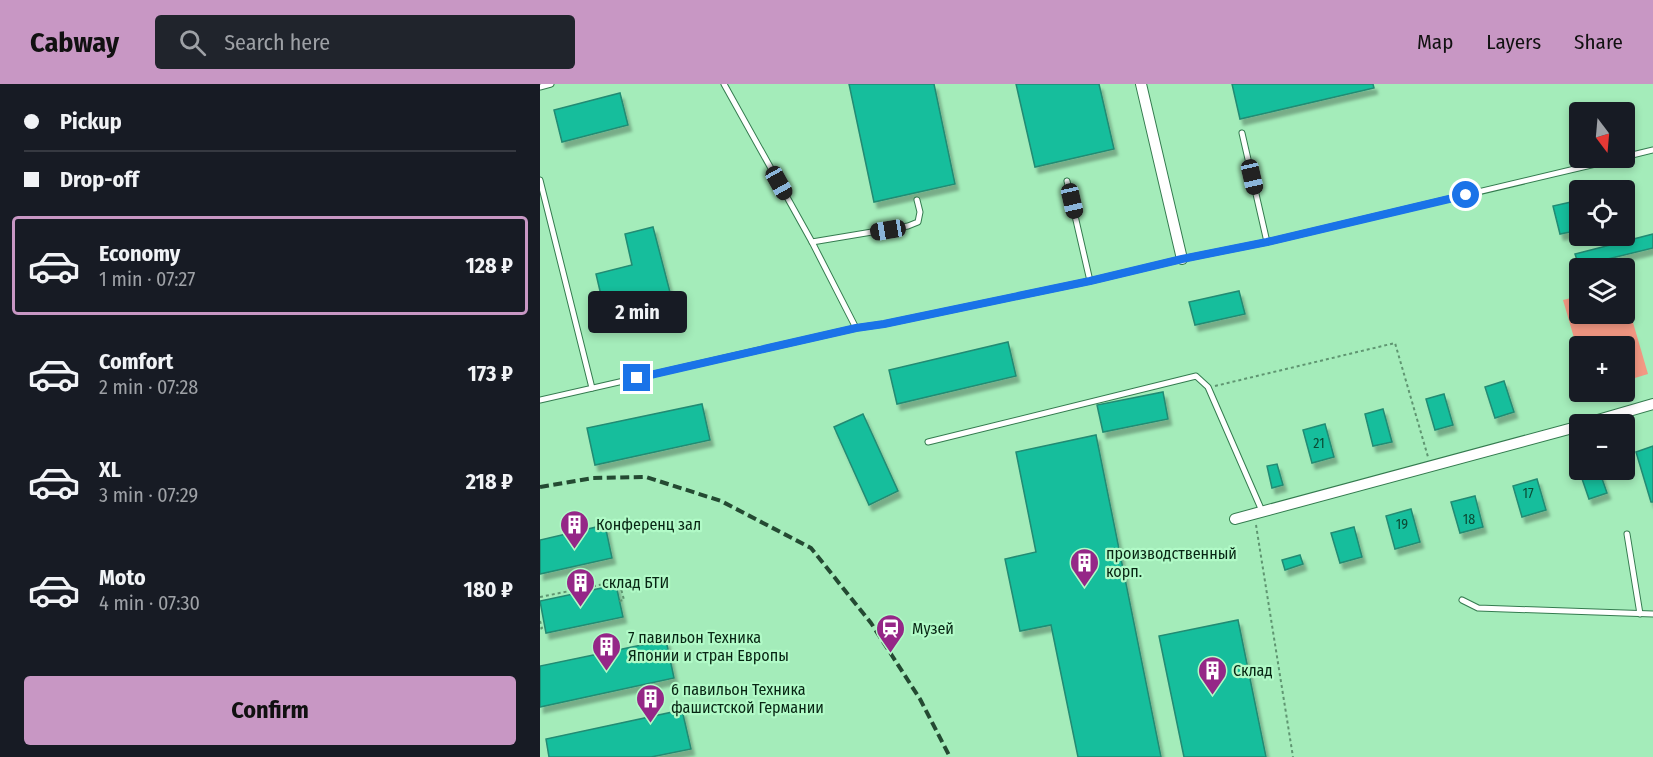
<!DOCTYPE html>
<meta charset="utf-8">
<style>
:root{--surface:#171b24;--page:#20242c;--text:#f1f3f6;--muted:#9ea1a6;--line:#363941;--accent:#c897c4}
body{margin:0;font-family:"Fira Sans Condensed",sans-serif;background:var(--page);color:var(--text);height:100vh;display:flex;flex-direction:column;font-size:22px;white-space:nowrap}
*{box-sizing:border-box;margin:0}
p{font-size:20px;color:var(--muted)}
.icon{flex:none;width:33px;height:33px;fill:none;stroke:currentColor;stroke-width:2;stroke-linecap:round;stroke-linejoin:round}
.map{position:relative;flex:1;overflow:hidden}
.side{display:flex;flex-direction:column;background:var(--surface);width:540px}
.side>*{flex:none}
.hud{display:grid;align-content:center;height:132px;padding:0 24px;background:var(--surface)}
.needle{width:39px;rotate:164deg}
.tools{position:absolute;left:1029px;top:18px;display:grid;gap:12px}
.tools a{display:grid;place-items:center;width:66px;height:66px;border-radius:6px;background:var(--surface);box-shadow:0 3px 9px #0003;font-size:30px}
.end{position:absolute;width:27px;height:27px;margin:-14px;border:8px solid #1a73e8;background:#fff;box-shadow:0 0 0 3px #fff}
.from{border-radius:50%}
.bubble{position:absolute;height:42px;border-radius:6px;background:var(--surface);box-shadow:0 3px 9px #0003;font-size:20px;font-weight:700;line-height:42px;text-align:center}
.car{position:absolute;width:18px;height:36px;margin:-18px -9px;border-radius:8px;box-shadow:0 0 4px 2px #0007;background:linear-gradient(#222 24%,#8ab4d8 0 40%,#222 0 76%,#8ab4d8 0 86%,#222 0)}
.hud b{display:flex;align-items:center;gap:21px;height:57px;font-size:22px}
.hud b+b{border-top:2px solid var(--line)}
.hud i{width:15px;height:15px;background:var(--text)}
ul{padding:0;list-style:none}
li{display:flex;align-items:center;gap:18px;height:99px;margin:0 12px 9px;padding:0 12px;border:3px solid transparent;border-radius:6px}
li div{flex:1}
li b{display:block;font-size:22px}
li em{font-style:normal;font-weight:700}
li.current{border-color:var(--accent)}
li>.icon{width:54px;height:54px;stroke-width:1.5}
.action{display:flex;gap:12px;margin-top:auto;padding:12px 24px}
.action a{flex:1;height:69px;border-radius:6px;background:var(--accent);color:#111;font-size:24px;font-weight:700;line-height:69px;text-align:center}
header{display:flex;align-items:center;gap:36px;box-sizing:border-box;height:84px;padding:0 30px;background:var(--accent);color:#111}
header strong{font-size:28px}
nav{display:flex;gap:33px;margin-inline-start:auto;font-size:21px}
.search{width:420px;height:54px;background:var(--page);display:flex;align-items:center;gap:15px;box-sizing:border-box;padding:0 21px;border-radius:6px;color:var(--muted);font-size:22px}
main{display:flex;flex:1;min-height:0}
.map>svg:first-child{display:block}
.green{fill:#f39883}
.building{fill:#18be9c;stroke:#218b73;stroke-width:1.5;filter:url(#shadow)}
.lines{fill:none;stroke-linecap:round;stroke-linejoin:round}
.lane-casing{stroke:#347b4f;stroke-width:7}
.street-casing{stroke:#347b4f;stroke-width:12}
.path{stroke:#5f9571;stroke-width:2;stroke-dasharray:3 3;stroke-linecap:butt}
.lane{stroke:#fff;stroke-width:5}
.street{stroke:#fff;stroke-width:10}
.rail{stroke:#244a32;stroke-width:4;stroke-dasharray:9 4.5;stroke-linecap:butt}
.route{stroke:#1a73e8;stroke-width:8}
.labels{text-anchor:middle;stroke-width:4.5;stroke-linejoin:round;paint-order:stroke}
.number-label{font-size:14px;fill:#0b4b35}
.poi-label{font-size:16px;fill:#072513;stroke:#b1fac7;text-anchor:start}
</style>
<header>
<strong>Cabway</strong>
<div class="search"><svg class="icon" aria-label="search" viewBox="0 0 24 24"><circle cx="10" cy="10" r="6"/><path d="M15 15l6 6"/></svg>Search here</div>
<nav><a>Map</a><a>Layers</a><a>Share</a></nav>
</header>
<main>
<section class="side">
<div class="hud">
<b><i class="from"></i>Pickup</b>
<b><i></i>Drop-off</b>
</div>
<ul>
<li class="current"><svg class="icon" aria-label="car" viewBox="0 0 24 24"><path d="M5 17H2v-5l4-1 3-4h7l3 4 3 1v5h-3M9 17h6M6 11h13"/><circle cx="7" cy="17" r="2"/><circle cx="17" cy="17" r="2"/></svg><div><b>Economy</b><p>1 min · 07:27</p></div><em>128 ₽</em></li>
<li><svg class="icon" aria-label="car" viewBox="0 0 24 24"><path d="M5 17H2v-5l4-1 3-4h7l3 4 3 1v5h-3M9 17h6M6 11h13"/><circle cx="7" cy="17" r="2"/><circle cx="17" cy="17" r="2"/></svg><div><b>Comfort</b><p>2 min · 07:28</p></div><em>173 ₽</em></li>
<li><svg class="icon" aria-label="car" viewBox="0 0 24 24"><path d="M5 17H2v-5l4-1 3-4h7l3 4 3 1v5h-3M9 17h6M6 11h13"/><circle cx="7" cy="17" r="2"/><circle cx="17" cy="17" r="2"/></svg><div><b>XL</b><p>3 min · 07:29</p></div><em>218 ₽</em></li>
<li><svg class="icon" aria-label="car" viewBox="0 0 24 24"><path d="M5 17H2v-5l4-1 3-4h7l3 4 3 1v5h-3M9 17h6M6 11h13"/><circle cx="7" cy="17" r="2"/><circle cx="17" cy="17" r="2"/></svg><div><b>Moto</b><p>4 min · 07:30</p></div><em>180 ₽</em></li>
</ul>
<div class="action"><a>Confirm</a></div>
</section>
<div class="map">
<svg width="1113" height="673" viewBox="0 0 1113 673">
<defs>
<filter id="shadow"><feDropShadow dx="3.5" dy="6" stdDeviation="1.5" flood-color="#0004"/></filter>
</defs>
<rect width="100%" height="100%" fill="#a4ecba"/>
<polygon class="green" points="1085,211 1108,290 1085,297 1084,262 1040,262 1039,271 1023,216 1039,212 1040,230 1084,230"/>
<g class="building">
<polygon points="309,0 394,0 415,100 334,118"/>
<polygon points="476,0 559,0 574,65 495,83"/>
<polygon points="692,0 833,0 834,4 700,35"/>
<polygon points="80,9 88,41 22,58 14,26"/>
<polygon points="1040,116 1040,146 1020,150 1013,122"/>
<polygon points="113,143 131,212 65,228 56,190 92,181 85,150"/>
<polygon points="1113,150 1113,164 1039,182 1035,170"/>
<polygon points="699,207 705,230 655,241 649,218"/>
<polygon points="468,258 476,292 357,320 349,286"/>
<polygon points="964,297 974,328 955,334 945,303"/>
<polygon points="623,308 628,335 563,348 557,321"/>
<polygon points="904,310 913,341 895,346 886,315"/>
<polygon points="162,320 170,356 55,381 47,344"/>
<polygon points="843,325 852,358 833,362 825,330"/>
<polygon points="323,330 358,407 329,421 294,343"/>
<polygon points="785,340 794,373 772,379 763,346"/>
<polygon points="556,351 621,673 538,673 511,541 480,547 465,475 496,468 476,368"/>
<polygon points="1113,362 1113,418 1111,418 1096,368"/>
<polygon points="737,380 743,401 732,404 727,382"/>
<polygon points="1039,386 1059,386 1067,409 1049,415"/>
<polygon points="997,395 1006,426 982,433 973,402"/>
<polygon points="935,412 943,443 920,449 911,418"/>
<polygon points="871,425 880,458 855,465 846,432"/>
<polygon points="65,441 72,474 0,490 0,456"/>
<polygon points="814,443 822,473 800,479 791,449"/>
<polygon points="760,471 763,480 745,486 742,476"/>
<polygon points="76,501 83,533 6,549 0,517"/>
<polygon points="698,536 726,673 644,673 619,552"/>
<polygon points="126,556 134,594 0,623 0,582"/>
<polygon points="142,626 151,665 111,673 9,673 6,655"/>
</g>
<g class="lines">
<defs>
<g id="lane">
<polyline points="184,0 272,158 316,244"/>
<polyline points="0,3 11,0"/>
<polyline points="702,49 727,158"/>
<polyline points="1084,73 1113,66"/>
<polyline points="0,96 52,304"/>
<polyline points="527,97 550,197"/>
<polyline points="272,158 368,142 378,138 380,128 377,116"/>
<polyline points="0,316 316,244 344,240 550,197 642,175 727,158 1081,74"/>
<polyline points="388,358 656,292 668,303 722,427"/>
<polyline points="1087,450 1100,530"/>
<polyline points="922,516 938,524 1113,530"/>
</g>
<g id="street">
<polyline points="601,0 642,175"/>
<polyline points="1044,340 1113,320"/>
<polyline points="695,435 1040,342"/>
</g>
</defs>
<use href="#lane" class="lane-casing"/>
<use href="#street" class="street-casing"/>
<g class="path">
<polyline points="675,302 855,259 888,373"/>
<polyline points="716,441 753,673"/>
<polyline points="0,513 79,497 84,516 79,517"/>
<polyline points="0,537 2,544 0,545"/>
</g>
<use href="#lane" class="lane"/>
<use href="#street" class="street"/>
<polyline class="rail" points="0,403 53,394 106,393 181,417 271,464 331,539 380,615 410,673"/>
</g>
<g class="lines">
<polyline class="route" points="97,294 316,244 344,240 550,197 642,175 727,158 926,111"/>
</g>
<defs>
<symbol id="building-pin" viewBox="-11 -11 22 30"><path d="M0 17L-7.5 6A9.5 9.5 0 1 1 7.5 6Z" fill="#952787" stroke="#b1fac7"/><path d="M-4-6H4V6H1V3H-1V6H-4ZM-2.5-4.3h1.7v1.8h-1.7ZM.8-4.3h1.7v1.8H.8ZM-2.5-1h1.7V.8h-1.7ZM.8-1h1.7V.8H.8Z" fill="#fff"/></symbol>
<symbol id="station-pin" viewBox="-11 -11 22 30"><path d="M0 17L-7.5 6A9.5 9.5 0 1 1 7.5 6Z" fill="#952787" stroke="#b1fac7"/><path d="M-3-6H3Q5-6 5-4V2Q5 4 3 4L4.5 6H3L1.5 4h-3L-3 6H-4.5L-3 4Q-5 4-5 2V-4Q-5-6-3-6ZM-3.5-4v3h7v-3ZM-3.5 1v1.5H-2V1ZM2 1v1.5H3.5V1Z" fill="#fff"/></symbol>
</defs>
<g fill-rule="evenodd">
<use href="#building-pin" x="18" y="424" width="33" height="45"/>
<use href="#building-pin" x="528" y="462" width="33" height="45"/>
<use href="#building-pin" x="24" y="482" width="33" height="45"/>
<use href="#station-pin" x="334" y="528" width="33" height="45"/>
<use href="#building-pin" x="50" y="546" width="33" height="45"/>
<use href="#building-pin" x="656" y="570" width="33" height="45"/>
<use href="#building-pin" x="94" y="598" width="33" height="45"/>
</g>
<g class="labels">
<g class="number-label">
<text x="779" y="364">21</text>
<text x="988" y="414">17</text>
<text x="929" y="440">18</text>
<text x="862" y="445">19</text>
</g>
<g class="poi-label">
<text x="56" y="446">Конференц зал</text>
<text x="566" y="475">производственный<tspan x="566" dy="18">корп.</tspan></text>
<text x="62" y="504">склад БТИ</text>
<text x="372" y="550">Музей</text>
<text x="88" y="559">7 павильон Техника<tspan x="88" dy="18">Японии и стран Европы</tspan></text>
<text x="693" y="592">Склад</text>
<text x="131" y="611">6 павильон Техника<tspan x="131" dy="18">фашистской Германии</tspan></text>
</g>
</g>
</svg>
<div class="tools">
<a><svg class="needle" viewBox="-14 -14 28 28"><path d="M0-13l5 13h-10z" fill="#e53935"/><path d="M0 13l5-13h-10z" fill="#9ea1a6"/></svg></a>
<a><svg class="icon" aria-label="locate" viewBox="0 0 24 24"><circle cx="12" cy="12" r="6"/><path d="M12 2v4M12 18v4M2 12h4M18 12h4"/></svg></a>
<a><svg class="icon" aria-label="layers" viewBox="0 0 24 24"><path d="M12 4l9 5-9 5-9-5zM3 14l9 5 9-5"/></svg></a>
<a>+</a>
<a>−</a>
</div>
<i class="end from" style="left:926px;top:111px"></i>
<i class="end" style="left:97px;top:294px"></i>
<div class="bubble" style="left:48px;top:207px;width:99px">2 min</div>
<i class="car" style="left:712px;top:93px;rotate:167deg"></i>
<i class="car" style="left:239px;top:99px;rotate:151deg"></i>
<i class="car" style="left:532px;top:117px;rotate:167deg"></i>
<i class="car" style="left:348px;top:146px;rotate:261deg"></i>
</div>
</main>
